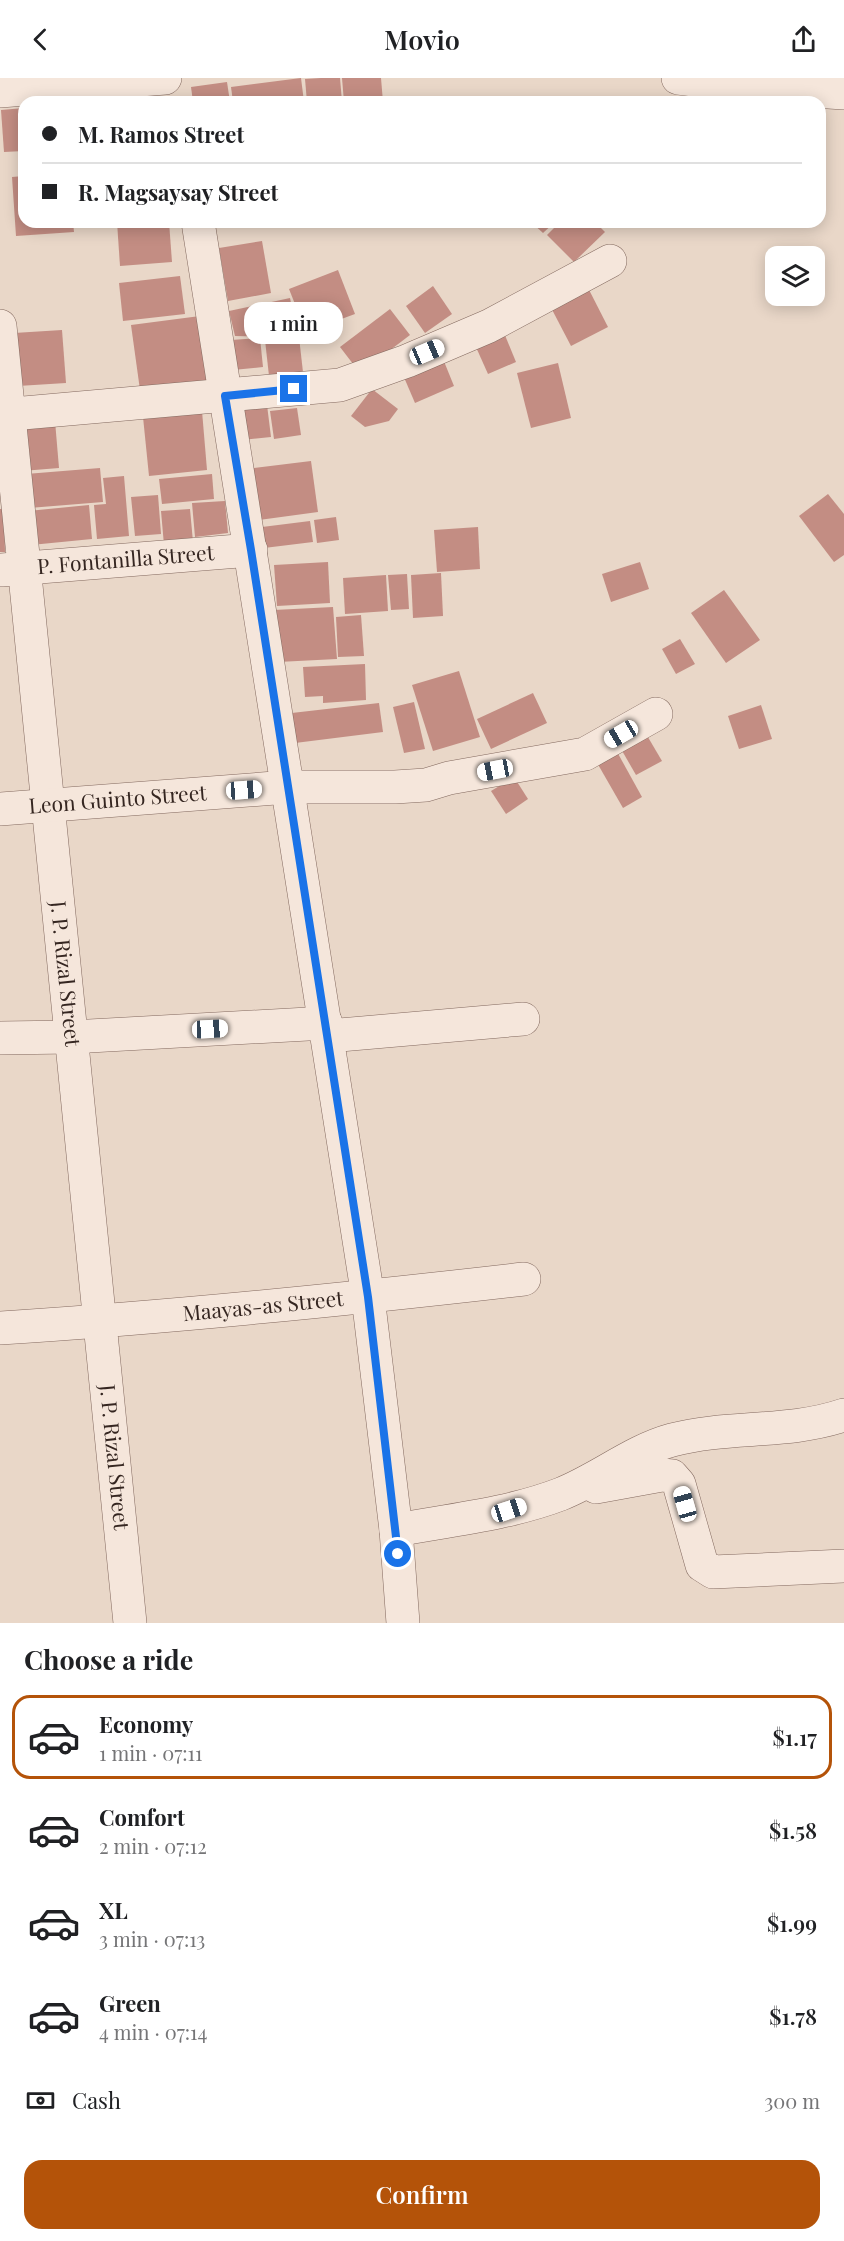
<!DOCTYPE html>
<meta charset="utf-8">
<style>
:root{--surface:#fff;--page:#f6f6f6;--text:#202124;--muted:#757577;--line:#e0e0e0;--accent:#b45309}
body{margin:0;font-family:"Playfair Display",serif;background:var(--page);color:var(--text);height:100vh;display:flex;flex-direction:column;font-size:22px;white-space:nowrap}
*{box-sizing:border-box;margin:0}
p{font-size:20px;color:var(--muted)}
.icon{flex:none;width:33px;height:33px;fill:none;stroke:currentColor;stroke-width:2;stroke-linecap:round;stroke-linejoin:round}
.map{position:relative;height:1545px;overflow:hidden}
.sheet{display:flex;flex-direction:column;background:var(--surface);flex:1}
.sheet>*{flex:none}
.top-card{position:absolute;left:18px;top:18px;width:808px;height:132px;border-radius:18px;box-shadow:0 3px 15px #0003;display:grid;align-content:center;height:132px;padding:0 24px;background:var(--surface)}
.tools{position:absolute;left:765px;top:168px;display:grid;gap:12px}
.tools a{display:grid;place-items:center;width:60px;height:60px;border-radius:12px;background:var(--surface);box-shadow:0 3px 15px #0003;font-size:30px}
.end{position:absolute;width:27px;height:27px;margin:-14px;border:8px solid #1a73e8;background:#fff;box-shadow:0 0 0 3px #fff}
.from{border-radius:50%}
.bubble{position:absolute;height:42px;border-radius:18px;background:var(--surface);box-shadow:0 3px 15px #0003;font-size:20px;font-weight:600;line-height:42px;text-align:center}
.car{position:absolute;width:18px;height:36px;margin:-18px -9px;border-radius:8px;box-shadow:0 0 4px 2px #0007;background:linear-gradient(#fff 24%,#345 0 40%,#fff 0 76%,#345 0 86%,#fff 0)}
.top-card b{display:flex;align-items:center;gap:21px;height:57px;font-size:22px}
.top-card b+b{border-top:2px solid var(--line)}
.top-card i{width:15px;height:15px;background:var(--text)}
ul{padding:0;list-style:none}
li{display:flex;align-items:center;gap:18px;height:84px;margin:0 12px 9px;padding:0 12px;border:3px solid transparent;border-radius:18px}
li div{flex:1}
li b{display:block;font-size:22px}
li em{font-style:normal;font-weight:600}
li.selected{border-color:var(--accent)}
li>.icon{width:54px;height:54px;stroke-width:1.5}
h2{padding:0 24px;font-size:27px;line-height:72px}
.pay{display:flex;align-items:center;gap:15px;height:66px;padding:0 24px;font-size:22px}
.pay p{margin-inline-start:auto}
.primary-button{display:flex;gap:12px;margin-top:auto;padding:12px 24px}
.primary-button a{flex:1;height:69px;border-radius:18px;background:var(--accent);color:#fff;font-size:24px;font-weight:600;line-height:69px;text-align:center}
header{display:flex;justify-content:space-between;align-items:center;height:78px;padding:0 24px;background:var(--surface);font-size:27px;font-weight:600}
.map>svg:first-child{display:block}
.building{fill:#c38d83}
.lines{fill:none;stroke-linecap:round;stroke-linejoin:round}
.minor-casing{stroke:#83695f;stroke-width:34}
.minor{stroke:#f5e6db;stroke-width:33}
.route{stroke:#1a73e8;stroke-width:8}
.labels{text-anchor:middle;stroke-width:5;stroke-linejoin:round;paint-order:stroke}
.street-label{font-size:21px;fill:#352621;stroke:#f2e3d7}
</style>
<header><svg class="icon" aria-label="back" viewBox="0 0 24 24"><path d="M15 5l-7 7 7 7"/></svg>Movio<svg class="icon" aria-label="share" viewBox="0 0 24 24"><path d="M12 15V3M7 8l5-5 5 5M5 13v7h14v-7"/></svg></header>
<div class="map">
<svg width="844" height="1545" viewBox="0 0 844 1545">
<rect width="100%" height="100%" fill="#e9d7c8"/>
<g class="building">
<polygon points="301,0 304,24 233,24 231,9"/>
<polygon points="321,0 340,0 342,24 307,24 305,1"/>
<polygon points="342,0 381,0 383,24 344,24"/>
<polygon points="227,4 230,24 193,24 191,9"/>
<polygon points="427,19 428,24 410,24 409,23"/>
<polygon points="149,20 149,24 113,24 113,22"/>
<polygon points="24,30 24,73 4,74 1,32"/>
<polygon points="24,98 24,144 73,144 74,154 16,158 12,99"/>
<polygon points="117,144 169,144 172,184 120,188"/>
<polygon points="531,144 555,144 543,155"/>
<polygon points="560,144 595,144 605,154 574,184 547,157"/>
<polygon points="262,163 271,215 228,223 219,170"/>
<polygon points="338,192 355,236 306,254 289,211"/>
<polygon points="180,198 185,236 123,243 119,205"/>
<polygon points="584,202 608,249 571,268 547,222"/>
<polygon points="433,208 452,236 425,255 406,228"/>
<polygon points="290,220 297,254 276,259 235,258 229,233"/>
<polygon points="390,231 410,257 360,295 340,269"/>
<polygon points="200,238 207,303 140,312 131,247"/>
<polygon points="500,245 516,284 488,296 471,258"/>
<polygon points="62,252 66,305 18,308 14,255"/>
<polygon points="299,259 304,303 270,307 265,262"/>
<polygon points="260,260 263,289 233,292 231,262"/>
<polygon points="443,281 454,308 415,325 403,297"/>
<polygon points="558,285 571,340 531,350 517,295"/>
<polygon points="372,311 398,331 389,343 365,349 351,338"/>
<polygon points="267,327 271,359 242,362 238,331"/>
<polygon points="297,330 301,357 274,361 270,333"/>
<polygon points="202,333 207,392 149,398 143,339"/>
<polygon points="55,343 59,390 22,393 17,347"/>
<polygon points="311,383 318,434 259,442 253,390"/>
<polygon points="100,390 103,424 29,430 26,396"/>
<polygon points="212,396 214,421 162,426 159,401"/>
<polygon points="124,398 129,458 97,461 94,427 106,426 103,400"/>
<polygon points="828,416 844,436 844,477 834,484 799,438"/>
<polygon points="158,417 161,456 135,458 131,419"/>
<polygon points="225,423 228,455 195,459 192,425"/>
<polygon points="89,427 92,461 31,467 28,433"/>
<polygon points="0,431 4,431 5,474 0,474"/>
<polygon points="190,431 193,464 164,467 161,433"/>
<polygon points="336,439 339,462 317,465 314,442"/>
<polygon points="310,443 313,464 264,470 262,449"/>
<polygon points="478,449 480,491 437,494 434,452"/>
<polygon points="328,484 330,525 277,528 274,487"/>
<polygon points="640,484 649,511 611,524 602,496"/>
<polygon points="441,495 443,538 413,540 411,497"/>
<polygon points="407,496 409,531 391,532 388,497"/>
<polygon points="386,497 388,533 345,536 343,500"/>
<polygon points="724,512 760,562 726,585 691,535"/>
<polygon points="333,529 337,581 278,584 274,532"/>
<polygon points="361,537 364,578 338,579 336,539"/>
<polygon points="680,561 695,586 676,596 662,571"/>
<polygon points="365,586 366,622 323,625 323,618 305,619 303,589"/>
<polygon points="459,593 480,659 433,673 412,607"/>
<polygon points="533,615 547,645 491,671 477,641"/>
<polygon points="414,624 425,671 404,675 393,629"/>
<polygon points="379,625 383,654 287,666 283,636"/>
<polygon points="761,627 772,661 739,671 728,638"/>
<polygon points="642,649 662,683 636,697 617,664"/>
<polygon points="616,672 642,719 623,730 596,683"/>
<polygon points="514,699 528,721 506,736 491,713"/>
</g>
<g class="lines">
<defs>
<g id="minor">
<polyline points="678,0 751,9 844,15"/>
<polyline points="0,13 165,0"/>
<polyline points="198,144 368,1219 396,1452 403,1545"/>
<path id="s1" d="M 0,248 C 41,680 89,1112 130,1545"/>
<polyline points="0,337 340,307 407,283 489,248 610,183"/>
<path id="s2" d="M 2,492 L 251,472"/>
<path id="s3" d="M 0,731 L 288,709 L 395,709 L 426,707 L 449,700 L 585,676 L 656,636"/>
<polyline points="328,958 523,941"/>
<polyline points="0,960 71,959 326,945"/>
<path id="s4" d="M 0,1250 C 175,1239 350,1221 524,1201"/>
<polyline points="596,1409 662,1397 672,1398 679,1406 702,1487 713,1494 844,1488"/>
<path d="M 396,1452 C 451,1442 509,1436 561,1416 C 599,1401 632,1373 672,1362 C 729,1347 788,1356 844,1337"/>
</g>
</defs>
<use href="#minor" class="minor-casing"/>
<use href="#minor" class="minor"/>
</g>
<g class="lines">
<polyline class="route" points="294,311 225,318 251,472 368,1219 398,1476"/>
</g>
<g class="labels">
<g class="street-label">
<text dy="7" stroke="none"><textPath href="#s2" startOffset="124">P. Fontanilla Street</textPath></text>
<text dy="7" stroke="none"><textPath href="#s3" startOffset="118">Leon Guinto Street</textPath></text>
<text dy="7" stroke="none"><textPath href="#s1" startOffset="651">J. P. Rizal Street</textPath></text>
<text dy="7" stroke="none"><textPath href="#s4" startOffset="264">Maayas-as Street</textPath></text>
<text dy="7" stroke="none"><textPath href="#s1" startOffset="1137">J. P. Rizal Street</textPath></text>
</g>
</g>
</svg>
<div class="tools">
<a><svg class="icon" aria-label="layers" viewBox="0 0 24 24"><path d="M12 4l9 5-9 5-9-5zM3 14l9 5 9-5"/></svg></a>
</div>
<i class="end from" style="left:398px;top:1476px"></i>
<i class="end" style="left:294px;top:311px"></i>
<div class="bubble" style="left:244px;top:224px;width:99px">1 min</div>
<i class="car" style="left:427px;top:274px;rotate:67deg"></i>
<i class="car" style="left:621px;top:656px;rotate:240deg"></i>
<i class="car" style="left:495px;top:692px;rotate:259deg"></i>
<i class="car" style="left:244px;top:712px;rotate:86deg"></i>
<i class="car" style="left:210px;top:951px;rotate:87deg"></i>
<i class="car" style="left:685px;top:1426px;rotate:344deg"></i>
<i class="car" style="left:509px;top:1432px;rotate:72deg"></i>
<div class="top-card">
<b><i class="from"></i>M. Ramos Street</b>
<b><i></i>R. Magsaysay Street</b>
</div>
</div>
<section class="sheet">
<h2>Choose a ride</h2>
<ul>
<li class="selected"><svg class="icon" aria-label="car" viewBox="0 0 24 24"><path d="M5 17H2v-5l4-1 3-4h7l3 4 3 1v5h-3M9 17h6M6 11h13"/><circle cx="7" cy="17" r="2"/><circle cx="17" cy="17" r="2"/></svg><div><b>Economy</b><p>1 min · 07:11</p></div><em>$1.17</em></li>
<li><svg class="icon" aria-label="car" viewBox="0 0 24 24"><path d="M5 17H2v-5l4-1 3-4h7l3 4 3 1v5h-3M9 17h6M6 11h13"/><circle cx="7" cy="17" r="2"/><circle cx="17" cy="17" r="2"/></svg><div><b>Comfort</b><p>2 min · 07:12</p></div><em>$1.58</em></li>
<li><svg class="icon" aria-label="car" viewBox="0 0 24 24"><path d="M5 17H2v-5l4-1 3-4h7l3 4 3 1v5h-3M9 17h6M6 11h13"/><circle cx="7" cy="17" r="2"/><circle cx="17" cy="17" r="2"/></svg><div><b>XL</b><p>3 min · 07:13</p></div><em>$1.99</em></li>
<li><svg class="icon" aria-label="car" viewBox="0 0 24 24"><path d="M5 17H2v-5l4-1 3-4h7l3 4 3 1v5h-3M9 17h6M6 11h13"/><circle cx="7" cy="17" r="2"/><circle cx="17" cy="17" r="2"/></svg><div><b>Green</b><p>4 min · 07:14</p></div><em>$1.78</em></li>
</ul>
<div class="pay"><svg class="icon" aria-label="cash" viewBox="0 0 24 24"><path d="M3 7h18v10H3z"/><circle cx="12" cy="12" r="2"/></svg>Cash<p>300 m</p></div>
<div class="primary-button"><a>Confirm</a></div>
</section>
